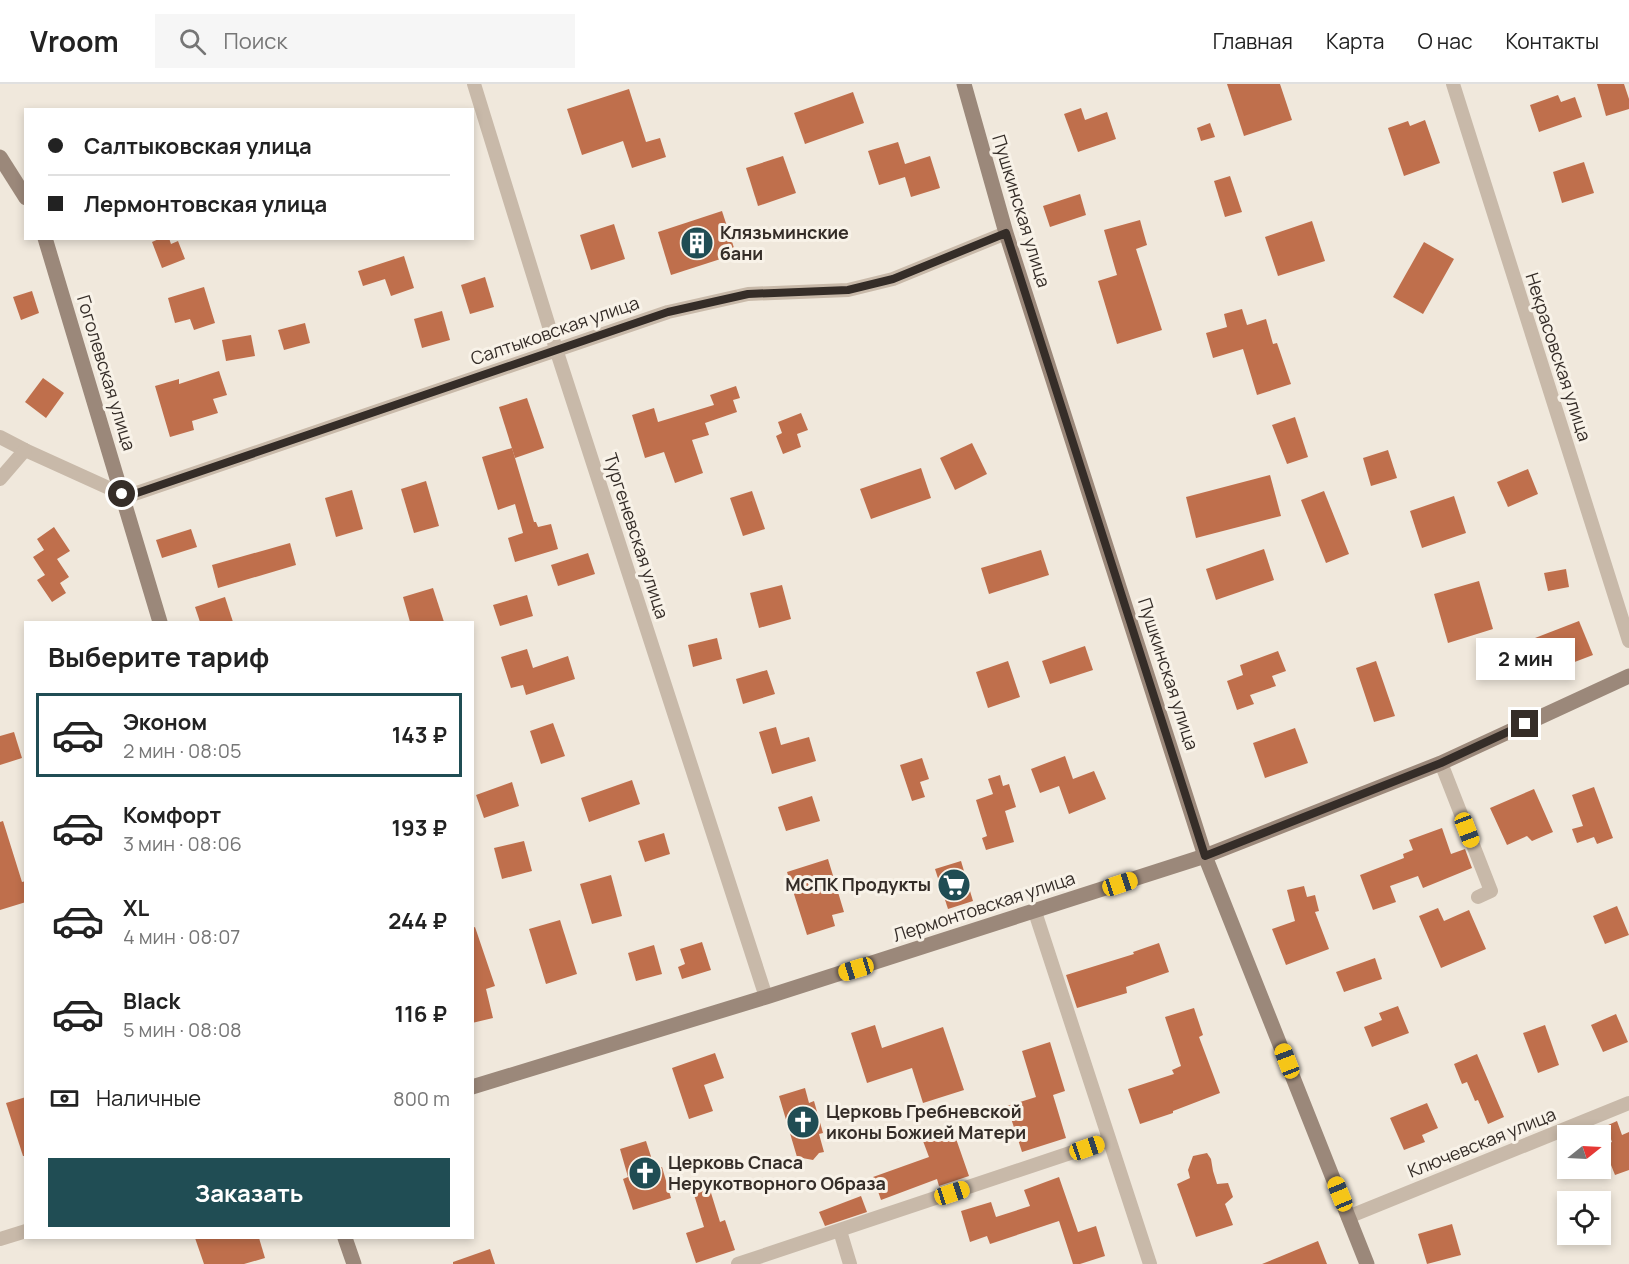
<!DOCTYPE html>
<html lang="ru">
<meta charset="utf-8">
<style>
:root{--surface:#fff;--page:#f6f6f6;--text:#222;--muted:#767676;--line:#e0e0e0;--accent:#204d54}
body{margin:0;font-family:Manrope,sans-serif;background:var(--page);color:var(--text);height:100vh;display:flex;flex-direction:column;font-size:22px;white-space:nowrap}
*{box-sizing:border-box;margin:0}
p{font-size:20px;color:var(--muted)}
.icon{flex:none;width:33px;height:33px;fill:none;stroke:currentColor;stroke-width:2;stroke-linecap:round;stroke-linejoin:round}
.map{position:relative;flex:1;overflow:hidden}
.drawer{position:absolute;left:24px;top:537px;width:450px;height:618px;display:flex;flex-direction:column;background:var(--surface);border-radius:0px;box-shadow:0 3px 9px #0003}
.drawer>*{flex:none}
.guide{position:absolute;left:24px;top:24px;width:450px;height:132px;border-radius:0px;box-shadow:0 3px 9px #0003;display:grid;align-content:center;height:132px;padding:0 24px;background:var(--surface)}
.needle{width:39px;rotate:72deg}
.controls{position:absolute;left:1557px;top:1041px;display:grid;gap:12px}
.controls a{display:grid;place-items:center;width:54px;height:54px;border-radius:0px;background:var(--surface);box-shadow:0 3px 9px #0003;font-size:30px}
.end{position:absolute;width:27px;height:27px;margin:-14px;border:8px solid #352d28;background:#fff;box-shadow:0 0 0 3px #fff}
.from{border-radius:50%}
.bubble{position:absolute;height:42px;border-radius:0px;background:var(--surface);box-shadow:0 3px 9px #0003;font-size:20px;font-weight:700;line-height:42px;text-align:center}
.car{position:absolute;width:18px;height:36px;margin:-18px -9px;border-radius:8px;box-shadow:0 0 4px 2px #0007;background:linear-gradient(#f5c518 24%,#345 0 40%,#f5c518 0 76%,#345 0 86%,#f5c518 0)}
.guide b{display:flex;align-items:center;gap:21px;height:57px;font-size:22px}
.guide b+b{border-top:2px solid var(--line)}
.guide i{width:15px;height:15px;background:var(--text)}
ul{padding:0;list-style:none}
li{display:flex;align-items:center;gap:18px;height:84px;margin:0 12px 9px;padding:0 12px;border:3px solid transparent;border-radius:0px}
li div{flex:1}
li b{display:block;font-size:22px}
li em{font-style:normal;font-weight:700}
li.current{border-color:var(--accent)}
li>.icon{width:54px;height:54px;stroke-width:1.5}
h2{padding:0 24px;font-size:27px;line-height:72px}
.pay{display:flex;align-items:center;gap:15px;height:66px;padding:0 24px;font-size:22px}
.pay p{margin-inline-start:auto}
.action{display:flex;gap:12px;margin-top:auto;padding:12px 24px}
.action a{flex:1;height:69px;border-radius:0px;background:var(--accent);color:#fff;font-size:24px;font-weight:700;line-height:69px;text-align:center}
header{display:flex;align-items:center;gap:36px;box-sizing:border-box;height:84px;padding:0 30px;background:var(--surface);border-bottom:2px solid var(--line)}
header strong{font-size:28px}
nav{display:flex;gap:33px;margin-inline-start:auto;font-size:21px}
.search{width:420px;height:54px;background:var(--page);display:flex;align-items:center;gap:15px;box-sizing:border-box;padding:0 21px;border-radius:0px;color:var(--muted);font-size:22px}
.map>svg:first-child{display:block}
.building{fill:#bf6f4c}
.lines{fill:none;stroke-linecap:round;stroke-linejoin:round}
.street{stroke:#c8b9a9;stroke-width:14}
.secondary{stroke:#9b887a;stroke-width:15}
.route{stroke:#352d28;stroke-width:8}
.labels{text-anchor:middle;stroke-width:6;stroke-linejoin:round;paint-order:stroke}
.street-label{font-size:18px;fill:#352d28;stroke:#f8f2e8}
.poi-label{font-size:18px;font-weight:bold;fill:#352d28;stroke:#f8f2e8;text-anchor:start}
</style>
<header>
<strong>Vroom</strong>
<div class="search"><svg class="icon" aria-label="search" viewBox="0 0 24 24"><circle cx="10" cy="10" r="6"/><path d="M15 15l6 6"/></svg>Поиск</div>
<nav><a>Главная</a><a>Карта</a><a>О нас</a><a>Контакты</a></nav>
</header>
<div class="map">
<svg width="1629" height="1180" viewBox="0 0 1629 1180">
<rect width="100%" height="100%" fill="#f0e8dc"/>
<g class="building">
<polygon points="1227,0 1280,0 1292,36 1244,52"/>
<polygon points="1597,0 1624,0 1629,15 1629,25 1606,32"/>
<polygon points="629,5 646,58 660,54 666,73 632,84 623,57 582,71 567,25"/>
<polygon points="853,8 864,39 805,60 794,29"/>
<polygon points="1558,11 1561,18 1575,13 1582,33 1539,48 1530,21"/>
<polygon points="1081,24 1085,36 1107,28 1116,55 1078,68 1064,30"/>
<polygon points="1425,36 1440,79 1404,92 1388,44 1408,37 1410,42"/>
<polygon points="1210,39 1215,53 1201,57 1197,44"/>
<polygon points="898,58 905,80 930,72 940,104 911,113 905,93 879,101 868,67"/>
<polygon points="783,72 796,109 758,122 746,84"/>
<polygon points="1584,78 1594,109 1562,119 1553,88"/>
<polygon points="1230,92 1242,128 1225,133 1214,97"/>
<polygon points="1080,110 1086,131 1050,143 1043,122"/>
<polygon points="722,127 736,170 671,191 658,148"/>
<polygon points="1140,136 1147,161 1136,165 1162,246 1117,260 1098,197 1117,191 1104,146"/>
<polygon points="1312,137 1325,177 1278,192 1265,153"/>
<polygon points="614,140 625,175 591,186 580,151"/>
<polygon points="161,154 169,154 171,160 178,157 185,175 162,184 152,158"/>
<polygon points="1424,158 1454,175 1423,230 1393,213"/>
<polygon points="404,172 414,204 391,212 385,195 363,202 358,187"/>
<polygon points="485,193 494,223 470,230 461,201"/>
<polygon points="204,203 215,239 194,246 190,235 175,239 168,214"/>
<polygon points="32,207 39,229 21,236 13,213"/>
<polygon points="1242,225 1247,241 1266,235 1273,260 1277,259 1291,300 1257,311 1243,265 1213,274 1206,249 1227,243 1224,230"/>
<polygon points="442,227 450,256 422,264 414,235"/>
<polygon points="305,239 310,259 284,266 278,246"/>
<polygon points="251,251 255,272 226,277 222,256"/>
<polygon points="219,287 227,311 213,315 218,329 192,337 194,346 170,353 155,302 179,295 179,300"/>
<polygon points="43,294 64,309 46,334 25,318"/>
<polygon points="736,302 740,314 733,316 737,328 705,339 709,351 692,356 703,389 675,399 664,368 645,374 632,331 654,324 658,338 714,321 710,311"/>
<polygon points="527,314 544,364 515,374 499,323"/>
<polygon points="801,329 808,346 797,350 801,363 783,370 776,352 782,349 778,338"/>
<polygon points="1295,333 1308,373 1287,380 1272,341"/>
<polygon points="972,359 987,390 955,406 940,374"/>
<polygon points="512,364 534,438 536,438 538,443 551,440 558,465 515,478 508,454 523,449 515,420 498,426 482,373"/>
<polygon points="1388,366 1397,394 1371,402 1363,374"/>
<polygon points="921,384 931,414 871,435 860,405"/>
<polygon points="1528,385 1538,410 1508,423 1497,398"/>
<polygon points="1270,391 1281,432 1196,454 1186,413"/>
<polygon points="426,397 439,442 414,449 401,405"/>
<polygon points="352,406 363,445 336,453 325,414"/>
<polygon points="752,407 765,445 743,452 730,414"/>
<polygon points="1324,407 1349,470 1326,479 1301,416"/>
<polygon points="1454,412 1466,449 1422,464 1410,427"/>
<polygon points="54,443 70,467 57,475 69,493 60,499 66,509 52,518 37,496 45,491 33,473 44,466 37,455"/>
<polygon points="191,445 197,463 162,474 156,456"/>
<polygon points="290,459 296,481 218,504 212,481"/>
<polygon points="1264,465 1274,496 1216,516 1206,485"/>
<polygon points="1041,466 1049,491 989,510 981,484"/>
<polygon points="588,469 595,490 558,502 551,481"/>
<polygon points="1566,485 1569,503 1548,507 1544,489"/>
<polygon points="1479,497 1493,545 1448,559 1434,510"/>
<polygon points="782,501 791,535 759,544 750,509"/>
<polygon points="433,504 444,538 410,538 403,513"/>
<polygon points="527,511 533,532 500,542 493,521"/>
<polygon points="225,513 233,538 200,538 195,523"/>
<polygon points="1579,537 1593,571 1530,595 1517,561"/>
<polygon points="717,554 722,575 693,583 688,561"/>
<polygon points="1085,562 1093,586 1050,600 1042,577"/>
<polygon points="527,565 533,584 568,572 575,595 526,611 523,601 511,604 501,573"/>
<polygon points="1278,567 1286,587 1272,592 1276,602 1250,611 1254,620 1237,626 1227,597 1243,591 1240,581"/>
<polygon points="1008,577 1020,613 988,624 976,588"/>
<polygon points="1376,577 1395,632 1374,638 1356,584"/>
<polygon points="767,586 775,610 743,620 736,595"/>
<polygon points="553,639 565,672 541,680 530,647"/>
<polygon points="776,643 781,661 809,653 816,677 772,690 759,648"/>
<polygon points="1295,644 1308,679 1265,694 1253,659"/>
<polygon points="14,648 22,674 0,681 0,652"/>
<polygon points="1065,672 1073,695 1094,687 1106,715 1069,730 1059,702 1040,709 1031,685"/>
<polygon points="922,674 929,695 920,698 925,713 912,717 900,681"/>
<polygon points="1000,691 1003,702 1009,700 1016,723 1005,727 1014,758 986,766 982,754 987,752 976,716 993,710 988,695"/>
<polygon points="632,696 640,720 589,738 581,714"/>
<polygon points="512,698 519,722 484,734 476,711"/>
<polygon points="1594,703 1613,754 1597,760 1594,753 1577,759 1572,745 1583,742 1572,711"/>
<polygon points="1534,705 1553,748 1532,757 1527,752 1507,761 1490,724"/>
<polygon points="812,712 820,737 786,747 778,723"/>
<polygon points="3,737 22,798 26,797 26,818 0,826 0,738"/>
<polygon points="1442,744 1451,770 1465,765 1472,784 1423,804 1418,792 1390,802 1396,818 1373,826 1360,791 1404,774 1403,770 1413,766 1409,756"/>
<polygon points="664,749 670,770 645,778 638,757"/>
<polygon points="524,757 532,787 502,795 494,764"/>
<polygon points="828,775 844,828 832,831 835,842 807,851 787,788"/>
<polygon points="961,777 973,817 948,825 935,785"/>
<polygon points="611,791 622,832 592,840 580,800"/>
<polygon points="1304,802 1307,813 1315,811 1319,827 1315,828 1329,865 1286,881 1272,845 1295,837 1287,806"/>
<polygon points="1617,822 1629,851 1605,860 1593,832"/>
<polygon points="1438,824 1444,837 1469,826 1486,865 1441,884 1419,832"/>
<polygon points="560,836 577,890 546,900 529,845"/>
<polygon points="475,843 495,902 486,905 493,934 472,939 472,844"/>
<polygon points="702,858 711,886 682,895 678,883 685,880 680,865"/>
<polygon points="1159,859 1169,888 1126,903 1127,909 1077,924 1066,891 1134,870 1133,868"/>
<polygon points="654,861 662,890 636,897 628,869"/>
<polygon points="1375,874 1382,895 1344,908 1336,888"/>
<polygon points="1398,922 1409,949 1372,963 1364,943 1382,936 1379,929"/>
<polygon points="1194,924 1203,951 1199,953 1220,1009 1173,1027 1173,1029 1140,1040 1128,1005 1174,990 1172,986 1181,982 1165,933"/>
<polygon points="1616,930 1628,958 1603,968 1591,941"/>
<polygon points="875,941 882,964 943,943 964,1006 923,1019 912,984 867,999 851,949"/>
<polygon points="1545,941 1559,981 1538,989 1523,949"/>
<polygon points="1050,958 1065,1007 1053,1011 1066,1054 1022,1068 1007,1022 1036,1013 1022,967"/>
<polygon points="715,969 724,994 704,1001 713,1027 689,1035 672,984"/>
<polygon points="1477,970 1504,1033 1488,1040 1478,1016 1475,1017 1467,998 1462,1000 1454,980"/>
<polygon points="805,1004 809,1019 814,1017 823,1049 819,1050 824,1068 819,1069 813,1076 797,1073 779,1012"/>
<polygon points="26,1013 26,1072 23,1072 6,1019"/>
<polygon points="1427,1019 1438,1044 1422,1051 1425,1058 1404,1066 1390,1034"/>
<polygon points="1617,1037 1622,1051 1629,1048 1629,1086 1615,1091 1603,1061 1612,1058 1606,1042"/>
<polygon points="953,1046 969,1092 939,1102 937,1095 881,1116 873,1093 929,1073 923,1057"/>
<polygon points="646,1057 655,1085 662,1083 671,1114 633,1126 623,1095 628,1093 620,1065"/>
<polygon points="1207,1069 1211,1075 1213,1087 1217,1100 1228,1099 1233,1113 1225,1120 1233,1141 1196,1153 1177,1100 1190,1094 1188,1086 1193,1072"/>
<polygon points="1059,1093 1078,1148 1096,1142 1105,1172 1080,1180 1073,1180 1059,1137 990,1160 987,1152 970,1158 961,1127 991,1118 996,1133 1030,1122 1024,1106"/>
<polygon points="707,1096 720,1138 725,1136 735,1166 696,1179 686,1149 704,1143 691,1101"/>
<polygon points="861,1112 867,1128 825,1142 819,1128"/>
<polygon points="1452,1140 1461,1171 1427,1180 1418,1150"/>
<polygon points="195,1154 259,1154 265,1174 244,1180 204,1180"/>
<polygon points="1318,1157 1327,1180 1262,1180"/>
<polygon points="490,1165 495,1180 453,1180 453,1178"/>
</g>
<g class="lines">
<g class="street">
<polyline points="474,0 556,265 766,913"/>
<polyline points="1453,0 1629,557"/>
<polyline points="0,353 25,366 122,410 134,410 668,228 748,210 848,206 893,195 1006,149"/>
<polyline points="0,395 25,366"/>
<polyline points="1441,679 1491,807 1478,813"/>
<polyline points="1035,828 1150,1180"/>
<polyline points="1348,1133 1629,1019"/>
<polyline points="840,1147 850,1180"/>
<polyline points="0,1155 26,1147"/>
<polyline points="738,1180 1109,1056"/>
</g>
<g class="secondary">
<polyline points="964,0 1006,149 1205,772 1367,1180"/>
<polyline points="0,73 26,114"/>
<polyline points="45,154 160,538"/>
<polyline points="472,1003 766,913 1205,772 1441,679 1629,592"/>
<polyline points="345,1154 354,1180"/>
</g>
</g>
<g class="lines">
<polyline class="route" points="122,410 134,410 668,228 748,210 848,206 893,195 1006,149 1205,772 1441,679 1525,640"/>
</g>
<defs>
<symbol id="building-disc" viewBox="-11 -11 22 22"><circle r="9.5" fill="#204d54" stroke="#f8f2e8"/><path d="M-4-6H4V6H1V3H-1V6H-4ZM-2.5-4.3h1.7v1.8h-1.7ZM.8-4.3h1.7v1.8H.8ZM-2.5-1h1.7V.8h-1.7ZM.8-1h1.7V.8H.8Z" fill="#fff"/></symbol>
<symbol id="supermarket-disc" viewBox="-11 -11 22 22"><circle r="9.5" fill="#204d54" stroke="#f8f2e8"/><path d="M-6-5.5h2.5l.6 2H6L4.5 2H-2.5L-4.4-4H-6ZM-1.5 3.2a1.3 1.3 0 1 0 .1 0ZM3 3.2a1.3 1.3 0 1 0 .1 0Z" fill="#fff"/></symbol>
<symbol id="church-disc" viewBox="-11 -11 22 22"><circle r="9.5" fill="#204d54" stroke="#f8f2e8"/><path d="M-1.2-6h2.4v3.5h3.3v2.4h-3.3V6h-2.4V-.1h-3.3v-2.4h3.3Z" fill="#fff"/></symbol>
</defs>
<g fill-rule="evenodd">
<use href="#building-disc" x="678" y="140" width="38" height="38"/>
<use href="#supermarket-disc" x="935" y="782" width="38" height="38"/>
<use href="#church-disc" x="784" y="1019" width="38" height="38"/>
<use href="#church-disc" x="626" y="1070" width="38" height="38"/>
</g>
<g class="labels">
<g class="street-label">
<text transform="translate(1021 127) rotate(73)" y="6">Пушкинская улица</text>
<text transform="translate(555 247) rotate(-19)" y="6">Салтыковская улица</text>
<text transform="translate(1558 273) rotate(72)" y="6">Некрасовская улица</text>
<text transform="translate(106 289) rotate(73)" y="6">Гоголевская улица</text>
<text transform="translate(636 452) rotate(72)" y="6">Тургеневская улица</text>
<text transform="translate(1168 590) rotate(72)" y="6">Пушкинская улица</text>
<text transform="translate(984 823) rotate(-18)" y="6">Лермонтовская улица</text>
<text transform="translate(1482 1059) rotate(-22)" y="6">Ключевская улица</text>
</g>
<g class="poi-label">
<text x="720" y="155">Клязьминские<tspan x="720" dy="21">бани</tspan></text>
<text x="931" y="807" text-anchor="end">МСПК Продукты</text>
<text x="826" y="1034">Церковь Гребневской<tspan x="826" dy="21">иконы Божией Матери</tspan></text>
<text x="668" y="1085">Церковь Спаса<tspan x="668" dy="21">Нерукотворного Образа</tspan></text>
</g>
</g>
</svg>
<div class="controls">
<a><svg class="needle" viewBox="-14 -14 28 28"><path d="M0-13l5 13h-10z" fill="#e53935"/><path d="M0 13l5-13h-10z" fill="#767676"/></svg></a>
<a><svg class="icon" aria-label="locate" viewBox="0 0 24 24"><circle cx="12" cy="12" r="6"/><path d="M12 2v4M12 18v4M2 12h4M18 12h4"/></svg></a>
</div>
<i class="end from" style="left:122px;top:410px"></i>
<i class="end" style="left:1525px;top:640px"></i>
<div class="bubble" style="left:1476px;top:554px;width:99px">2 мин</div>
<i class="car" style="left:1467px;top:746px;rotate:159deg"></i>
<i class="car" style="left:1120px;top:800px;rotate:72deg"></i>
<i class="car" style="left:856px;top:885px;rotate:253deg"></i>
<i class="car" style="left:1287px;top:977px;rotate:339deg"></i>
<i class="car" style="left:1087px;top:1064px;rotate:71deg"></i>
<i class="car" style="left:952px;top:1109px;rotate:72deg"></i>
<i class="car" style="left:1340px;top:1110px;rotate:338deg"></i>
<div class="guide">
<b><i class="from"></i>Салтыковская улица</b>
<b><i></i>Лермонтовская улица</b>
</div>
<section class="drawer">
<h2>Выберите тариф</h2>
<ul>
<li class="current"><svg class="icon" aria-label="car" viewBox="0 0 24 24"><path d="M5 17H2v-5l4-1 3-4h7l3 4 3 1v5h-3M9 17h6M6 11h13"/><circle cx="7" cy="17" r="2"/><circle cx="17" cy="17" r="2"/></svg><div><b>Эконом</b><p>2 мин · 08:05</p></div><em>143 ₽</em></li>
<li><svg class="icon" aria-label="car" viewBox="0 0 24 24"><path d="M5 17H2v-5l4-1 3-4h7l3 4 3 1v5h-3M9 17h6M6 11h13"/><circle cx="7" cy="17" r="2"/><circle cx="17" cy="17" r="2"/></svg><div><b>Комфорт</b><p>3 мин · 08:06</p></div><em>193 ₽</em></li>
<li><svg class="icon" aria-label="car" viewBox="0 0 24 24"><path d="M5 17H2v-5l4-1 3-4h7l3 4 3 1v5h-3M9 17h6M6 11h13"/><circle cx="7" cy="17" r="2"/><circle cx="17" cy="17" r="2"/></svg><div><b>XL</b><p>4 мин · 08:07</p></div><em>244 ₽</em></li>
<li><svg class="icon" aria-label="car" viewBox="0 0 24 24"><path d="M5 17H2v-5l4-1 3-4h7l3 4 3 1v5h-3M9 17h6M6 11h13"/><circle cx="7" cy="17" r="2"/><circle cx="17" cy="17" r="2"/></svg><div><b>Black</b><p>5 мин · 08:08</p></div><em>116 ₽</em></li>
</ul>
<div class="pay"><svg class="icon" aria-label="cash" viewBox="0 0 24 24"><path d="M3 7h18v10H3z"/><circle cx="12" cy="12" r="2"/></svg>Наличные<p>800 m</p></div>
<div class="action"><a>Заказать</a></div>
</section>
</div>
